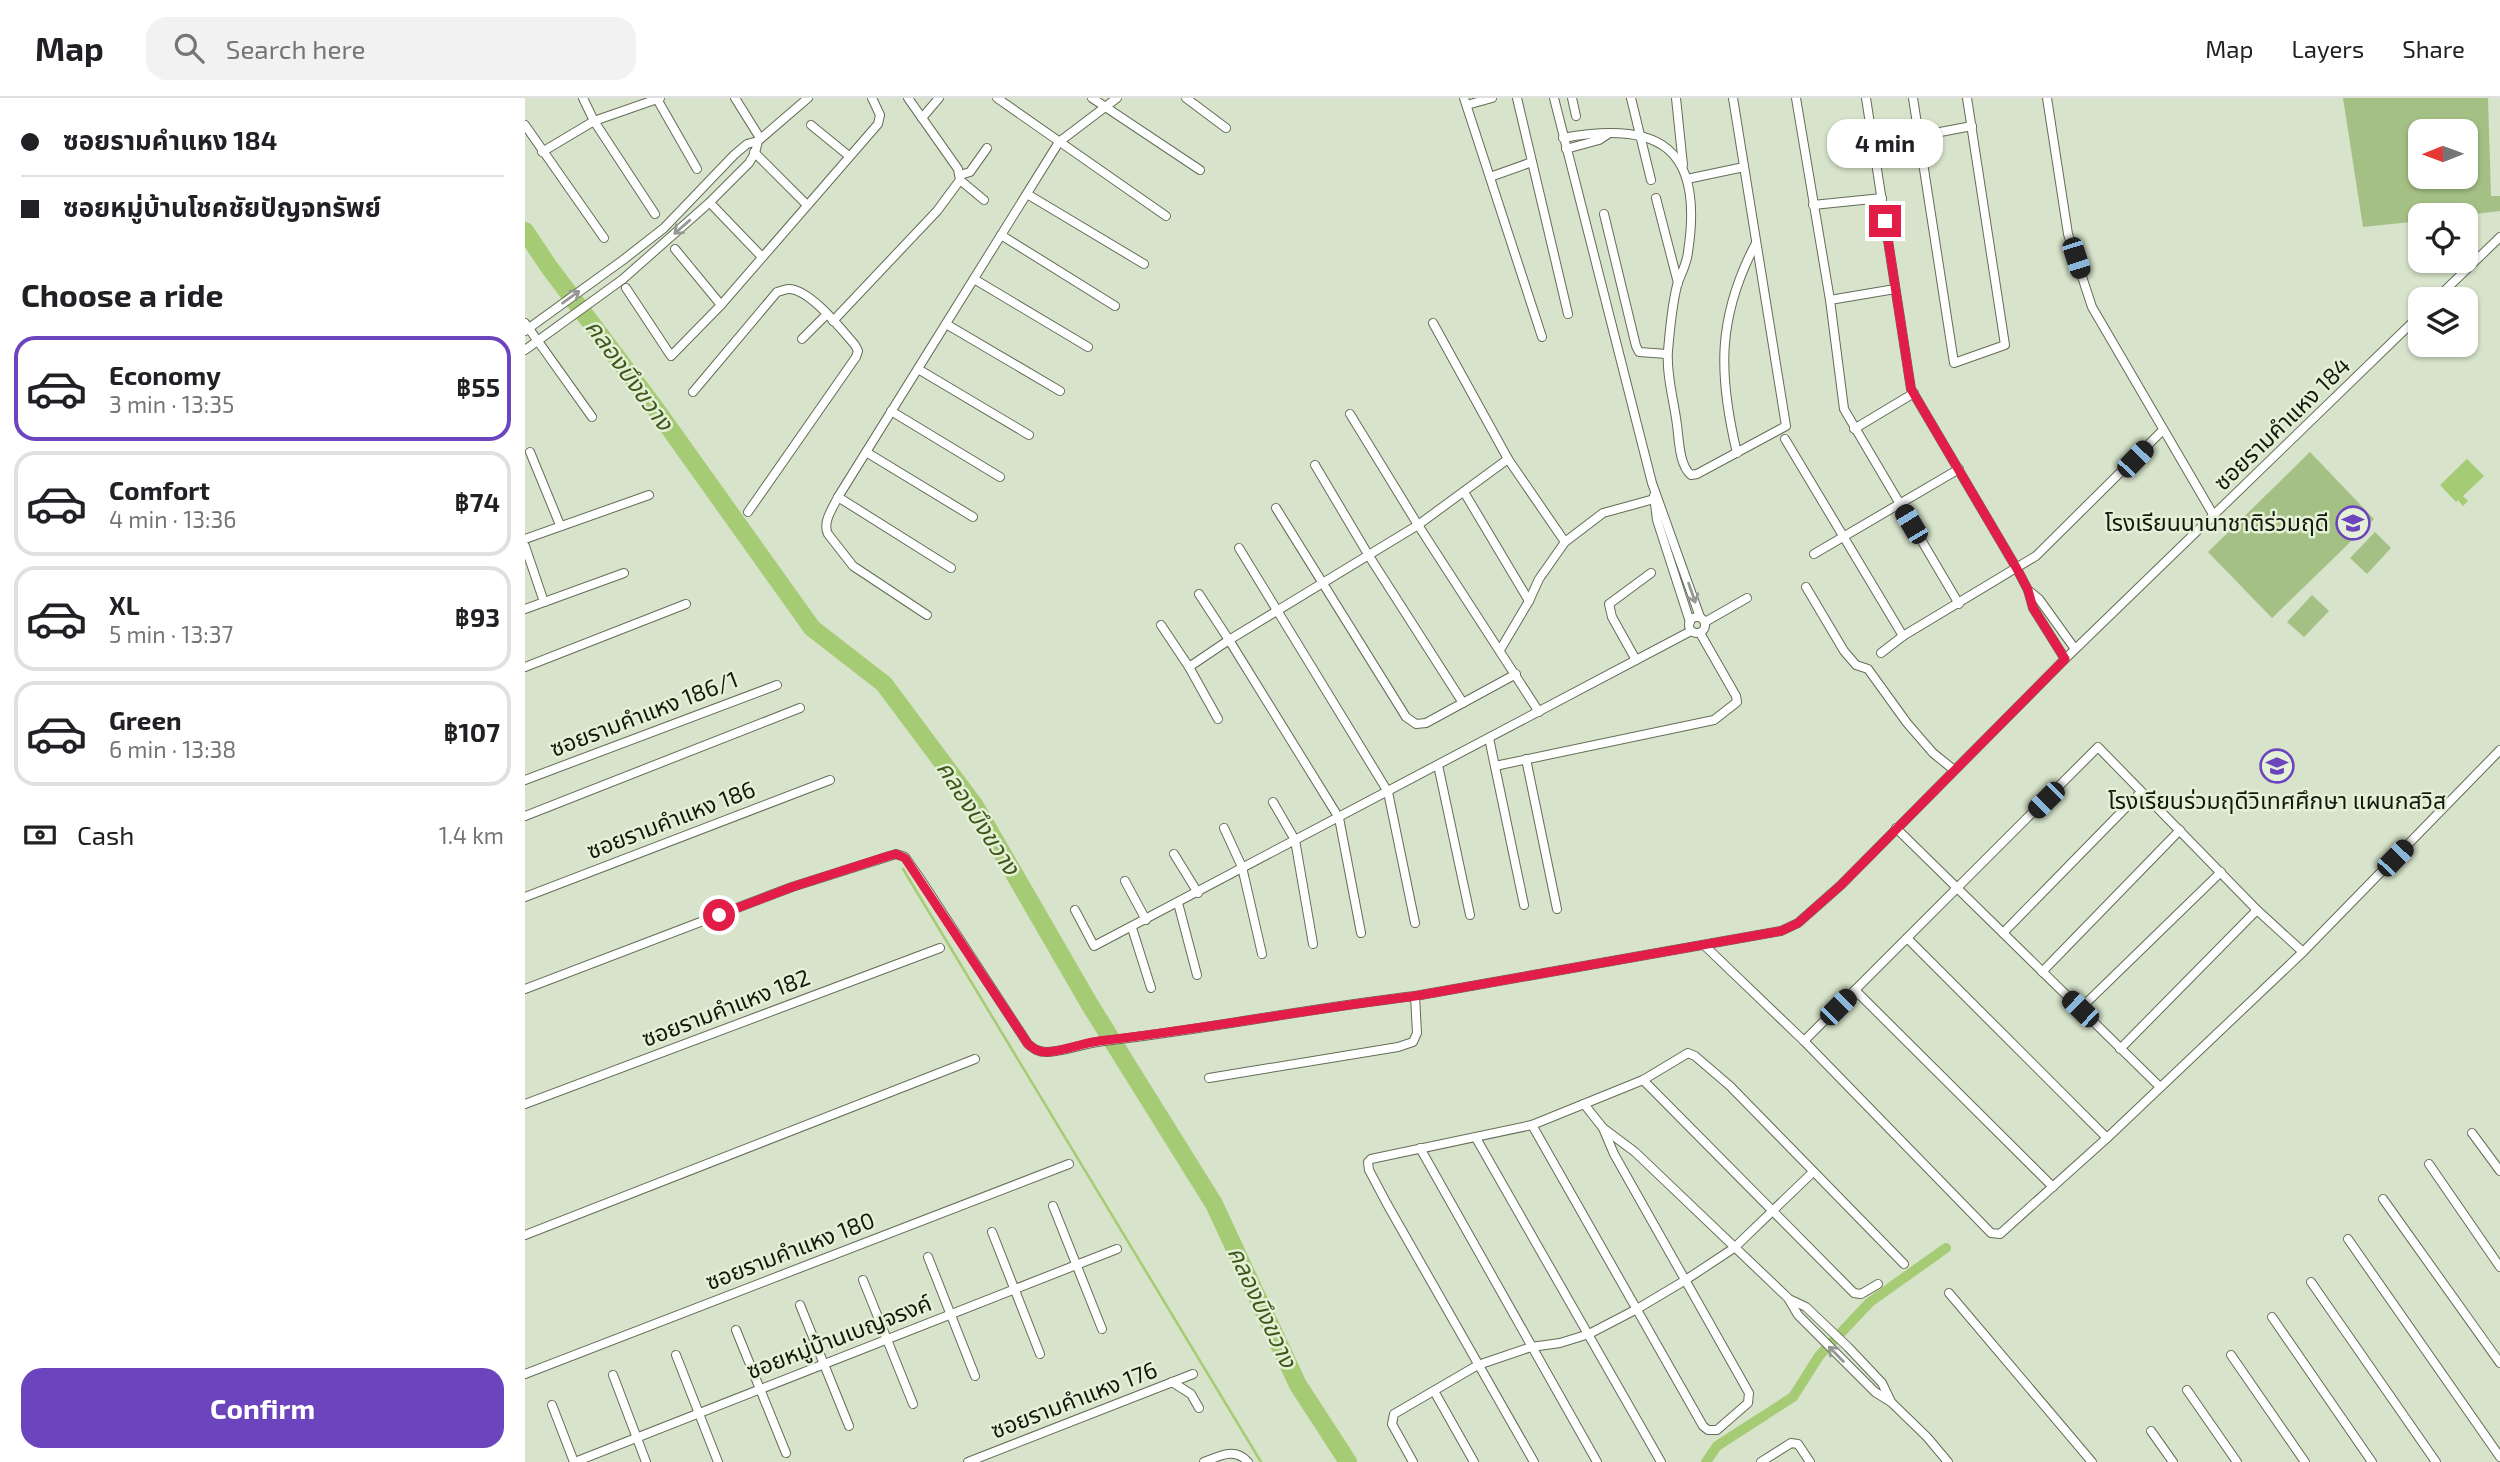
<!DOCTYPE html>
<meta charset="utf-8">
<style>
:root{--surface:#fff;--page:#f2f2f2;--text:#202124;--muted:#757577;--line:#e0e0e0;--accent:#6c44bd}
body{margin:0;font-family:"Exo 2","Noto Sans Thai",sans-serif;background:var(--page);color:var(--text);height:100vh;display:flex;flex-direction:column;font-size:26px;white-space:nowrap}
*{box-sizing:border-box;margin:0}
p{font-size:23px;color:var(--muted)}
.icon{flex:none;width:38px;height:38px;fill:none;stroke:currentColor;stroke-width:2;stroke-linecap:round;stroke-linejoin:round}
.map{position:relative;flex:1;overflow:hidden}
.details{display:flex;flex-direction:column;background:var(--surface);width:525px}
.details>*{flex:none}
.top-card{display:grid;align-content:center;height:154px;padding:0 21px;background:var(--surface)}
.needle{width:46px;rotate:269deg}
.fabs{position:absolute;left:1883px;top:21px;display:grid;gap:14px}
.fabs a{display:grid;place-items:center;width:70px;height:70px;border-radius:14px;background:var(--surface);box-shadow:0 2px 5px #0004;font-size:35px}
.end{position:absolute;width:32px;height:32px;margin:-16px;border:9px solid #e11d48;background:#fff;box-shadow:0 0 0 4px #fff}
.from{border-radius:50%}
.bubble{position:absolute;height:49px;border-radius:21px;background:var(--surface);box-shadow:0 2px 5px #0004;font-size:23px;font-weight:700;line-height:49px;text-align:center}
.car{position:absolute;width:21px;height:42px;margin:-21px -10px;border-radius:9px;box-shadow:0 0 5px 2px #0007;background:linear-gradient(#222 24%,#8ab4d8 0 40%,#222 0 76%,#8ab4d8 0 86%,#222 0)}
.top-card b{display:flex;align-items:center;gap:24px;height:66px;font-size:26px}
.top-card b+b{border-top:2px solid var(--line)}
.top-card i{width:18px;height:18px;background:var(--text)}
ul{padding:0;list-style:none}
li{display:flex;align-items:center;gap:21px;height:105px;margin:0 14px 10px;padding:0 7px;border:4px solid var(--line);border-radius:21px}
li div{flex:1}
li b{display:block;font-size:26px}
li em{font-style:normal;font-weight:700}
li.selected{border-color:var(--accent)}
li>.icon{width:63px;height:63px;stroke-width:1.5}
h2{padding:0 21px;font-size:32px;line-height:84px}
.pay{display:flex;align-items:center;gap:18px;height:77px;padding:0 21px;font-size:26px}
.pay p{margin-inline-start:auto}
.action{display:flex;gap:14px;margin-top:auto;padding:14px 21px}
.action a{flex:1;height:80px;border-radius:21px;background:var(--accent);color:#fff;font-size:28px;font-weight:700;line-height:80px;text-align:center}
header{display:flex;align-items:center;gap:42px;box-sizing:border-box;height:98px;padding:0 35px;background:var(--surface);border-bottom:2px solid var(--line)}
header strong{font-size:33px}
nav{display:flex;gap:38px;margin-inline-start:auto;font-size:24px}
.search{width:490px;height:63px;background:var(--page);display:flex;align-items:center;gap:18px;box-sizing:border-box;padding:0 24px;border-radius:21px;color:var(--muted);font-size:26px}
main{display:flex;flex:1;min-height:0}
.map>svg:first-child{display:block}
.green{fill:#a5c085;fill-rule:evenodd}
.water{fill:#a5cb74}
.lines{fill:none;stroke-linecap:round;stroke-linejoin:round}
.stream{stroke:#a5cb74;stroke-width:2.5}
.canal{stroke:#a5cb74;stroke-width:10}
.river{stroke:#a5cb74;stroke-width:18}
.street-casing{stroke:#636d57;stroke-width:10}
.street{stroke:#fff;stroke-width:8}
.oneway{stroke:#959793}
.route{stroke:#e11d48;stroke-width:9}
.labels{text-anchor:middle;stroke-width:5;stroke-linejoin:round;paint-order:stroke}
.street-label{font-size:23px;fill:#14180f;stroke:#e4f1d7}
.poi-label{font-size:23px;fill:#14180f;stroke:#e4f1d7;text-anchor:end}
.water-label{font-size:24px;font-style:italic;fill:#3f571b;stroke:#e4f1d7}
</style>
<header>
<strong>Map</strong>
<div class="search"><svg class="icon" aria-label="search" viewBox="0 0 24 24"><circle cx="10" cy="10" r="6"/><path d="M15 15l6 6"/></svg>Search here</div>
<nav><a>Map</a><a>Layers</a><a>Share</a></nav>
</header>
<main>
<section class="details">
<div class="top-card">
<b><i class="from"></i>ซอยรามคำแหง 184</b>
<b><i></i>ซอยหมู่บ้านโชคชัยปัญจทรัพย์</b>
</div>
<h2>Choose a ride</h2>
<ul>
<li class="selected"><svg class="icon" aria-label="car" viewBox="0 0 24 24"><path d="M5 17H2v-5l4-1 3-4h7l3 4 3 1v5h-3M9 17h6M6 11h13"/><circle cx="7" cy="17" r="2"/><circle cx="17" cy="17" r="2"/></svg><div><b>Economy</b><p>3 min · 13:35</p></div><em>฿55</em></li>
<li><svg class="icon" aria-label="car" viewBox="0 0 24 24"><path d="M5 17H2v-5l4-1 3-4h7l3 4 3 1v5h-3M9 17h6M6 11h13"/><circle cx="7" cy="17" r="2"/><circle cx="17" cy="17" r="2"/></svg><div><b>Comfort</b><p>4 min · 13:36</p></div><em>฿74</em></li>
<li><svg class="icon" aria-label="car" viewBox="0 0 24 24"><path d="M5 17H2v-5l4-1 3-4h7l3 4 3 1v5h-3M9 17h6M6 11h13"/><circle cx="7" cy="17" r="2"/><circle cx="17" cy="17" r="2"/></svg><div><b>XL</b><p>5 min · 13:37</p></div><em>฿93</em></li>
<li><svg class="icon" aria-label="car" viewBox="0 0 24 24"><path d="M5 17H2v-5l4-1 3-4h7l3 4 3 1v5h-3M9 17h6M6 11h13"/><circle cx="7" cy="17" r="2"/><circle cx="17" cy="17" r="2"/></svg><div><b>Green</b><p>6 min · 13:38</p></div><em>฿107</em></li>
</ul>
<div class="pay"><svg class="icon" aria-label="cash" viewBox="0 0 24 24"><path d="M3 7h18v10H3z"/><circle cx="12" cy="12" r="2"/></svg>Cash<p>1.4 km</p></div>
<div class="action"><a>Confirm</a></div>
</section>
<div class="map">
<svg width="1975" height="1364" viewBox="0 0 1975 1364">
<rect width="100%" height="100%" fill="#d7e3ca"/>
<g class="green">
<path d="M 1818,0 L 1963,0 L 1966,98 L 1975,98 L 1975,113 L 1941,117 L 1895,117 L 1895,123 L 1838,129 ZM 1941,33 L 1941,79 L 1895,79 L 1895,33 Z"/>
<polygon points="1785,354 1849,421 1747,520 1683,454"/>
<polygon points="1850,434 1866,450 1842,476 1825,460"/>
<polygon points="1787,497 1804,513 1779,539 1762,524"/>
</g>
<polygon class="water" points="1942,361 1959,378 1938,398 1943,403 1938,408 1933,402 1931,404 1915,387"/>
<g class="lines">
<polyline class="stream" points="378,771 736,1364"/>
<polyline class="canal" points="1181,1364 1192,1348 1268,1299 1294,1258 1345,1204 1421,1150"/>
<polyline class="river" points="0,133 24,169 130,310 287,530 359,586 450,708 565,907 689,1106 773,1287 823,1364"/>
<defs>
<g id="street">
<polyline points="58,0 69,23 130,116"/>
<polyline points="210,0 235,40"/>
<polyline points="472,0 641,118"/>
<polyline points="567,0 675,72"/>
<polyline points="661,0 701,30"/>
<polyline points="939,0 1017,239"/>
<polyline points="992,0 1043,216"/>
<polyline points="1029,0 1127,385 1175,519"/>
<polyline points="1047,0 1051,18"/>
<polyline points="1106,0 1126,82"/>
<polyline points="1151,0 1158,67"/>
<polyline points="1271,0 1305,202 1319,311 1434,506"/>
<polyline points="1341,0 1386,291 1492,471 1503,492 1508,510 1540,561"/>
<polyline points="1388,0 1429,265 1480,247 1442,0"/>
<polyline points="1522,0 1543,136 1567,209 1689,418"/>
<polyline points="132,1 172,71"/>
<polyline points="942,7 967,0"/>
<polyline points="397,20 414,0"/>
<polyline points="0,27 79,140"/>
<polyline points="286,27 324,58"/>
<polyline points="1394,38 1447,28"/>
<path d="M 1038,40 C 1135,22 1179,50 1163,154 C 1162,165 1157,174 1153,184 C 1147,204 1145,231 1143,253 C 1141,276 1149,303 1152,327 C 1154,341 1154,367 1166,377 L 1172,376 L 1261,328 L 1208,0"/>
<polyline points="1041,51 1074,42 1083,36"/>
<polyline points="17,54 69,23 135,0"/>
<polyline points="229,54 281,106"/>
<polyline points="435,77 445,74 462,50"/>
<polyline points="965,79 1007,64"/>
<polyline points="1162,81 1219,69"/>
<polyline points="435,82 459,102"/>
<polyline points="502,96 619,166"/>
<polyline points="1131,100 1153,185"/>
<polyline points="1288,107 1357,100"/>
<polyline points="189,109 237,159"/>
<polyline points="1079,116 1111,248 1114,254 1142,256"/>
<polyline points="476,137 590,208"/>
<polyline points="150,151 196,207"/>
<polyline points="449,181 563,249"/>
<polyline points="101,190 146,258 196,207 353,26 355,17 347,0"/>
<polyline points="1911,201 1975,139"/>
<polyline points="1305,202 1370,191"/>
<polyline points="308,223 412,113 435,82 433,71 383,0"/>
<polyline points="0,225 67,319"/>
<polyline points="908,225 983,361 1040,444"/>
<polyline points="421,226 535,293"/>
<polyline points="0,233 98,162 139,130 209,57 222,46 233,43 283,0"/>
<polyline points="277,241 301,217"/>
<polyline points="0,252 98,181 184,105 224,65 230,55 233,43"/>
<polyline points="393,271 504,337"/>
<path d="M 168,294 L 252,194 C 253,194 261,191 263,191 C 284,190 317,232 330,247 L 333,253 L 331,259 L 223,414"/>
<polyline points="366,313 475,379"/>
<polyline points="1329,331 1389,295"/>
<polyline points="1260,341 1378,538"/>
<polyline points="5,354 35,427"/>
<polyline points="341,354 448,419"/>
<path d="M 1212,355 C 1193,276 1192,219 1231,145"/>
<polyline points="983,361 893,427 1014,614"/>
<polyline points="790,367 844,458 938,605"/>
<polyline points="939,394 1004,503"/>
<polyline points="1129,398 1132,422 1165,524"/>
<polyline points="313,399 426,470"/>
<polyline points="751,410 881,619 891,626 901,625 991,576"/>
<polyline points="0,441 124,397"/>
<polyline points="0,448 19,504"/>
<polyline points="714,450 863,694 890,825"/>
<polyline points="1289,456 1434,371"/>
<polyline points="1281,489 1319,553 1331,567 1343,571 1382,625 1408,655 1429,672"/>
<polyline points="1503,492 1514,501 1550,551"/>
<polyline points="674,496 704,542 893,427 825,316"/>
<polyline points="0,511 99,475"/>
<path d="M 402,517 L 328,468 L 303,436 C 297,424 308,410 313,399 L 534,44 L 592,0"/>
<circle cx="1172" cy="527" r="8"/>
<polyline points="1180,524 1222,500"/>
<polyline points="636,527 664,569 693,621"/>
<polyline points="975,552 1004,503 1014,481 1040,444 1078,415 1129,401"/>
<polyline points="1356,555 1378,538 1511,458 1638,332"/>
<polyline points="1111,562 1087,519 1084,506 1126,475"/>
<polyline points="0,569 161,506"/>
<polyline points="664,569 704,542 814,720 836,835"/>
<polyline points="964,640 999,807"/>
<polyline points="1001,661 1032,811"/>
<polyline points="913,667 945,817"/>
<polyline points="970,668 1189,622 1212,604 1211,598 1175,535"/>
<polyline points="0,682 252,587"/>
<polyline points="748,704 770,742 788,846"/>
<polyline points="0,718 275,610"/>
<polyline points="699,730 717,769 737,856"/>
<polyline points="1371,730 1634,988"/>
<polyline points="649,756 673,795"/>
<polyline points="600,783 621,822"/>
<polyline points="0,799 305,682"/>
<polyline points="653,805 672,877"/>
<polyline points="550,812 569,848 1166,533"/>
<polyline points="607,830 626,890"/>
<polyline points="1478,835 1616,694"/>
<polyline points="1382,840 1582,1040"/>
<polyline points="1179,847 1279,943 1466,1135 1475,1136 1582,1040 1778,854 1975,652"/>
<polyline points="1517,874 1655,732"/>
<path d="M 0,891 L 267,789 L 371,756 L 380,759 L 394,779 L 503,946 C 509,951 513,954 522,954 C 541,953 560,945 579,943 C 683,931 786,910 890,898 L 1256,833 L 1273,825 L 1316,787 L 1540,561 L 1895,217"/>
<polyline points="1330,892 1528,1089"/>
<polyline points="1555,911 1696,774"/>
<polyline points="1279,943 1573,649 1732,812 1778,854"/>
<polyline points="1595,951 1732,812"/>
<polyline points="684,980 873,949 888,944 892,935 890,898"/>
<polyline points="1118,982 1329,1195 1336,1196 1353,1186"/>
<polyline points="0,1006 415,850"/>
<polyline points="1007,1027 1178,1328 1183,1332 1192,1332 1223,1305 1224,1295 1089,1056 1078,1030 1059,1006"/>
<polyline points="1078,1030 1110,1054 1263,1200 1273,1217 1350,1294 1366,1304 1402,1339 1423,1364"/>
<polyline points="1947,1035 1975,1073"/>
<polyline points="951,1040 1136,1364"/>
<polyline points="895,1050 1072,1364"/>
<polyline points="1904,1066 1975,1169"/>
<polyline points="1858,1101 1975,1265"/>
<polyline points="528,1108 577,1231"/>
<polyline points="467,1134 515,1256"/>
<polyline points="0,1137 450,961"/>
<polyline points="1823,1141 1975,1359"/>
<polyline points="403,1159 450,1278"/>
<polyline points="338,1182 388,1306"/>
<polyline points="1786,1184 1911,1364"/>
<polyline points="1424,1195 1567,1364"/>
<polyline points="1264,1201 1281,1209 1323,1249 1357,1285 1366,1304"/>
<polyline points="275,1207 324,1328"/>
<polyline points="1747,1219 1847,1364"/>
<polyline points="211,1232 261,1355"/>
<polyline points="151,1257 193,1364"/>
<polyline points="1706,1257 1780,1364"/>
<polyline points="0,1276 544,1066"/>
<polyline points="88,1277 121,1364"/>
<polyline points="647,1284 666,1296 674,1310"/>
<polyline points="1662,1292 1712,1364"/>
<polyline points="909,1293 949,1364"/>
<polyline points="27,1307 49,1364"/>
<polyline points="1626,1333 1648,1364"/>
<polyline points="50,1364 592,1151"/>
<polyline points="443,1364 668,1276"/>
<path d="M 679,1364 C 694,1358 710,1349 723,1364"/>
<polyline points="888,1364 867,1326 869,1316 953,1267 1006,1249 1035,1245 1064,1236 1112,1211 1159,1183 1209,1150 1288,1074"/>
<polyline points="1009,1364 862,1106 844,1072 843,1064 846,1061 1007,1027 1118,982 1163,955 1170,958 1205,988 1379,1166"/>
<polyline points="1236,1364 1266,1345 1273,1346 1285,1364"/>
</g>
</defs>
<use href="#street" class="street-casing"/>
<use href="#street" class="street"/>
</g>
<defs><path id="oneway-shaft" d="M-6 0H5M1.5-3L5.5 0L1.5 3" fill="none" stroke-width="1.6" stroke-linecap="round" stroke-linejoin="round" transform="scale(1.75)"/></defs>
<g class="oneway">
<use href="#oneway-shaft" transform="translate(157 129) rotate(139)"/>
<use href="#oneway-shaft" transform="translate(46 199) rotate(-36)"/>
<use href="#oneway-shaft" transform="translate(1167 495) rotate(71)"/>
<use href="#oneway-shaft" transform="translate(1311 1256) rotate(-135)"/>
</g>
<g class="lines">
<path class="route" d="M 194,817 L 267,789 L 363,758 L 371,756 L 380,760 L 503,946 C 509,951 513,954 522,954 C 539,953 557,945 574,943 C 680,931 784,911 890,898 L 1256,833 L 1273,825 L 1316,787 L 1540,561 L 1508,510 L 1503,492 L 1492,471 L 1386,291 L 1360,123"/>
</g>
<defs>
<symbol id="school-ring" viewBox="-11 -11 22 22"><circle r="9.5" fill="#e4f1d7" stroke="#6c44bd" stroke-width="1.5"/><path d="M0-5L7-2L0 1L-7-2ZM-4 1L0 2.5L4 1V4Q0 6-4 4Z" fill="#6c44bd"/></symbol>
</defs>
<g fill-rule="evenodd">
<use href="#school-ring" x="1809" y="406" width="38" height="38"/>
<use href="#school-ring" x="1733" y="649" width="38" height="38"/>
</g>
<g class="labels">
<g class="street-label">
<text transform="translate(1757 326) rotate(-44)" y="8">ซอยรามคำแหง 184</text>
<text transform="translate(119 616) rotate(-21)" y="8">ซอยรามคำแหง 186/1</text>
<text transform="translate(146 722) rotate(-21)" y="8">ซอยรามคำแหง 186</text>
<text transform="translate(201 910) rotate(-21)" y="8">ซอยรามคำแหง 182</text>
<text transform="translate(265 1153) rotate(-21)" y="8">ซอยรามคำแหง 180</text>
<text transform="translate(314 1239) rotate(-21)" y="8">ซอยหมู่บ้านเบญจรงค์</text>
<text transform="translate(549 1302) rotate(-21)" y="8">ซอยรามคำแหง 176</text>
</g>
<g class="poi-label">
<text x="1804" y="433">โรงเรียนนานาชาติร่วมฤดี</text>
<text x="1752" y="711" text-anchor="middle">โรงเรียนร่วมฤดีวิเทศศึกษา แผนกสวิส</text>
</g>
<g class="water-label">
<text transform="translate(104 277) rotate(54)" y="8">คลองบึงขวาง</text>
<text transform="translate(453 720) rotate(57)" y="8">คลองบึงขวาง</text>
<text transform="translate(737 1209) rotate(65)" y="8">คลองบึงขวาง</text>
</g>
</g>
</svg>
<div class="fabs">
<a><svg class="needle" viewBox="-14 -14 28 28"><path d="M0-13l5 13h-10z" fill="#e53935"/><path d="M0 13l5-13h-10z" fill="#757577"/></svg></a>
<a><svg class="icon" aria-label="locate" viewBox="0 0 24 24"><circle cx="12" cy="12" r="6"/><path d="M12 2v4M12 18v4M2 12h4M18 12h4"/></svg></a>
<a><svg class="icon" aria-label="layers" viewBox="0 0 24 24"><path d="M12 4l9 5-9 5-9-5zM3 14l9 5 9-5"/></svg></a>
</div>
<i class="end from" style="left:194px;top:817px"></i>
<i class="end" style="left:1360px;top:123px"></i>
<div class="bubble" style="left:1302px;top:21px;width:116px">4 min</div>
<i class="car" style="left:1551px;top:160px;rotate:162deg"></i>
<i class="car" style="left:1610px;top:361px;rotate:44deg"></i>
<i class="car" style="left:1386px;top:426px;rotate:329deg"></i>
<i class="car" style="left:1521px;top:702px;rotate:225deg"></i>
<i class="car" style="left:1870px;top:760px;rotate:44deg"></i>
<i class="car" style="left:1313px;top:909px;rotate:45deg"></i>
<i class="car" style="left:1555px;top:911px;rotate:314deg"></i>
</div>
</main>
